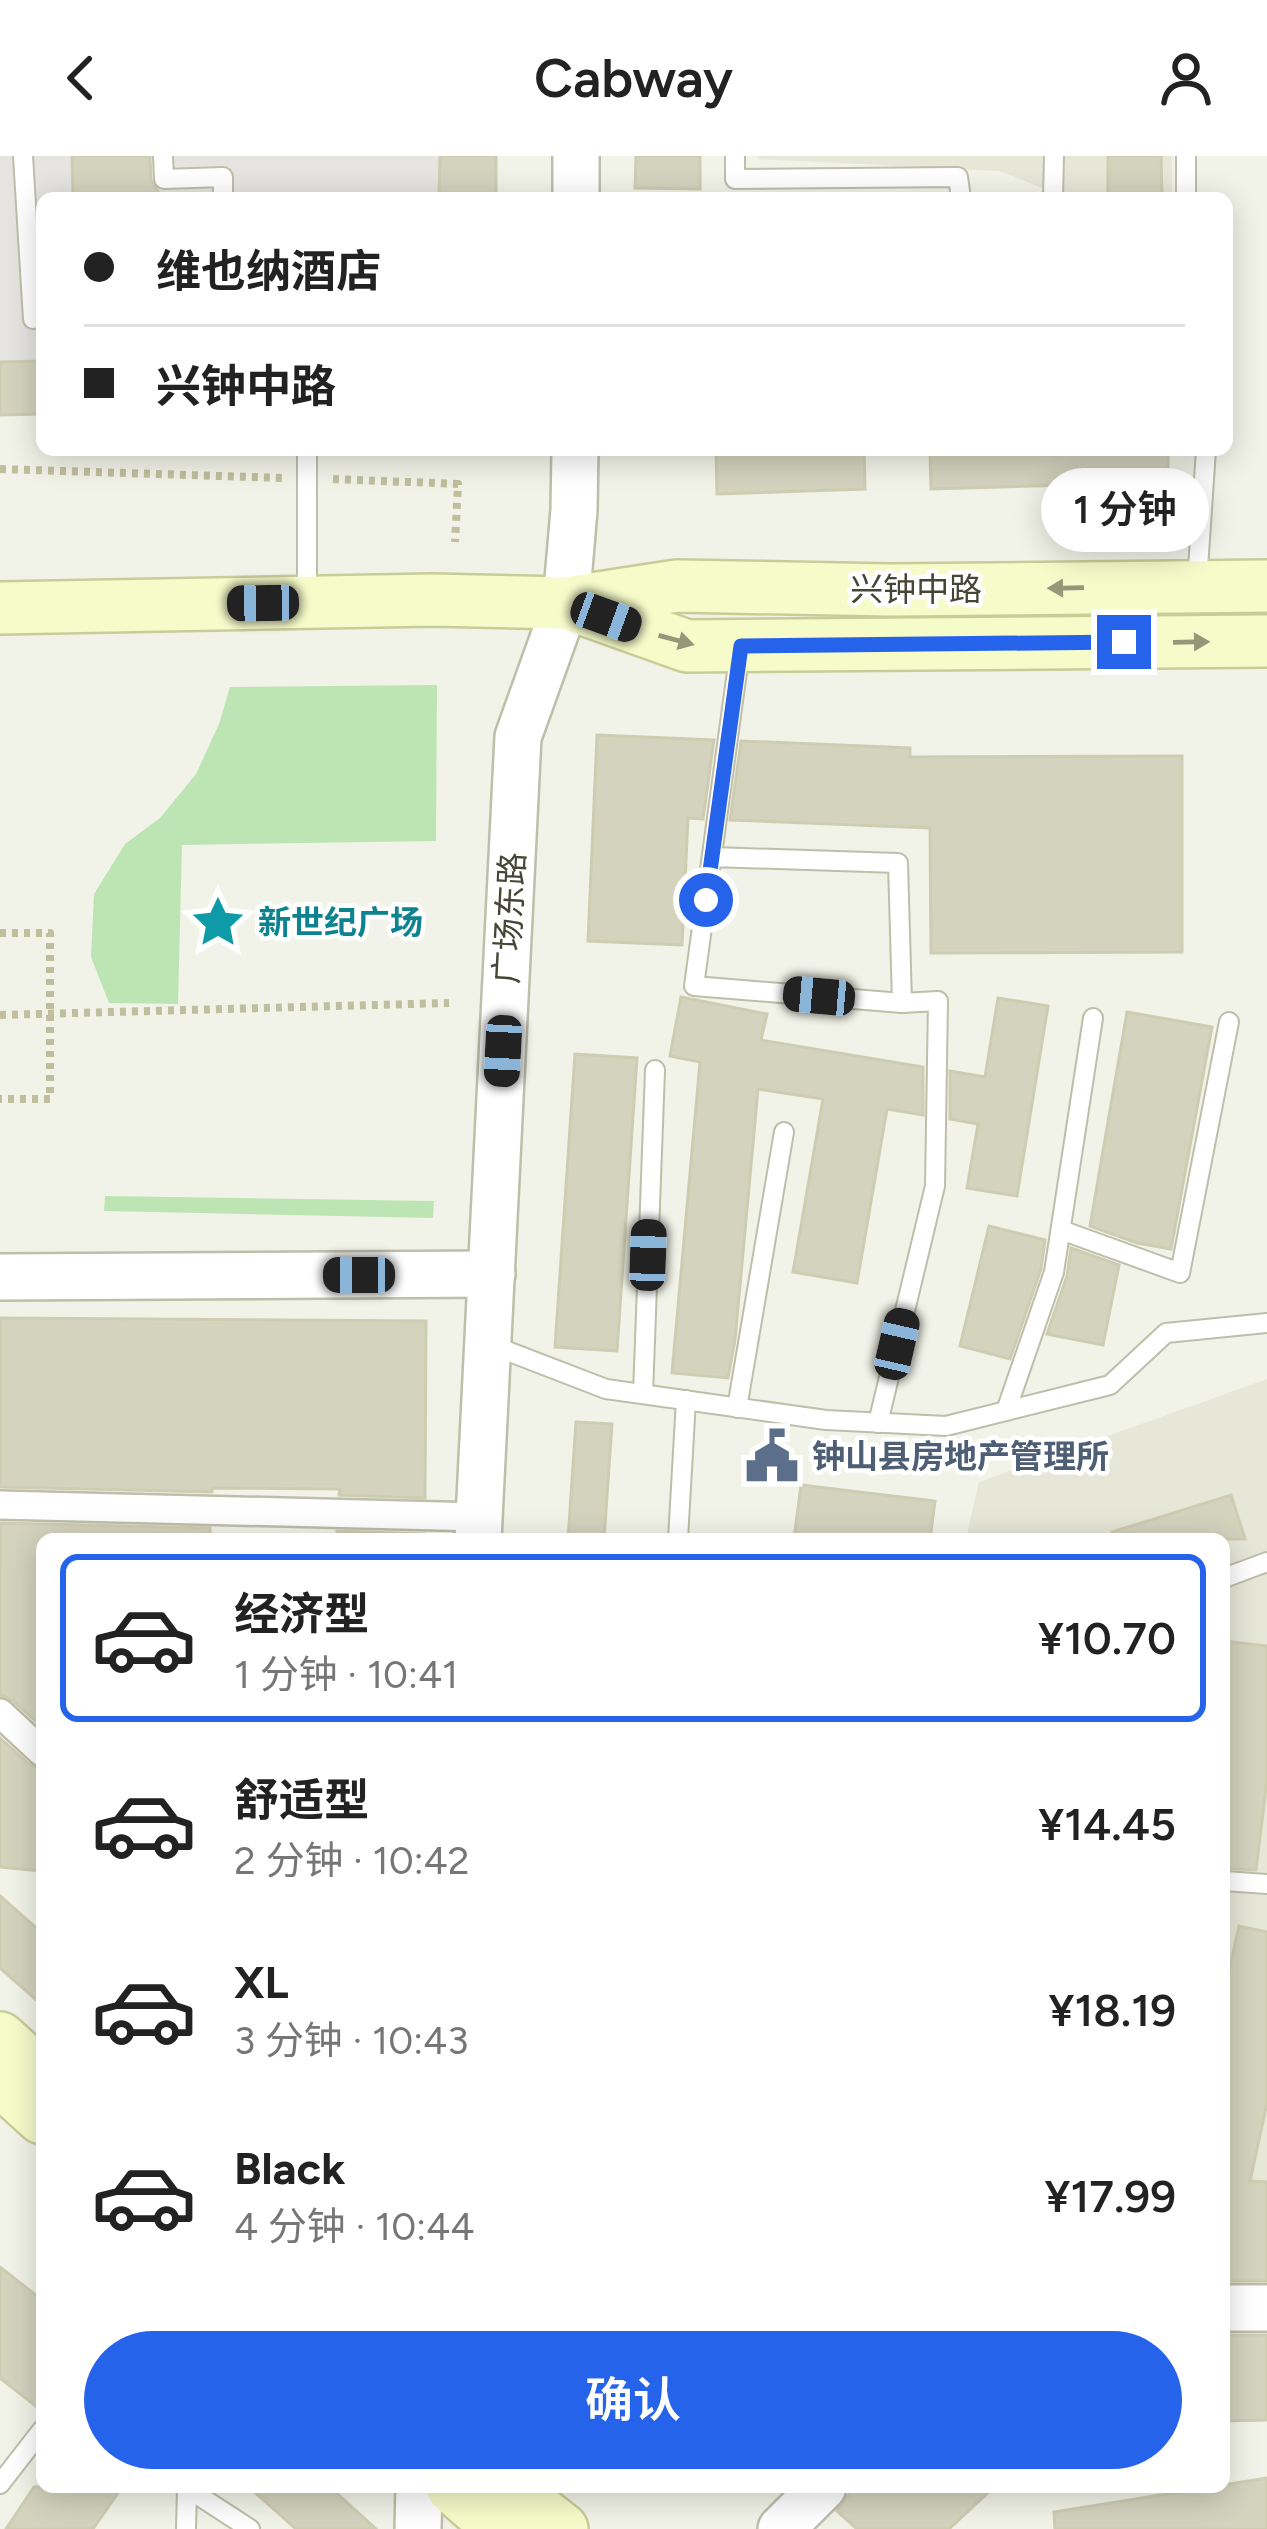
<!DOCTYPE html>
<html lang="zh">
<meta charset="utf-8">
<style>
:root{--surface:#fff;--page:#f6f6f6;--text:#222;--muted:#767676;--line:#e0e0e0;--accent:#2563eb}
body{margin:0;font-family:Figtree,"Noto Sans SC",sans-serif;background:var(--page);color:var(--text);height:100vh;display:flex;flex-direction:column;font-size:45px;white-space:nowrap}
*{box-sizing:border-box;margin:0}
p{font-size:39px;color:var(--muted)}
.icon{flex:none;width:66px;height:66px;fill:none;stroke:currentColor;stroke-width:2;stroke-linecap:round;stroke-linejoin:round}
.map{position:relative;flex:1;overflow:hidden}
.drawer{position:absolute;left:36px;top:1377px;width:1194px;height:960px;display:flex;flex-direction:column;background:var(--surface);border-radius:18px;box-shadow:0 6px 30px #0003}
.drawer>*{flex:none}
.hud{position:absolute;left:36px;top:36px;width:1197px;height:264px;border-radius:18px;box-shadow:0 6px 30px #0003;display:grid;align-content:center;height:264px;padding:0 48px;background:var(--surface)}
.end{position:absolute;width:54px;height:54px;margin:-27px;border:15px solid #2563eb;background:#fff;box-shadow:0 0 0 6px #fff}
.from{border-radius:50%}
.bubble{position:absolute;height:84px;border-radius:42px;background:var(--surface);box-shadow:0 6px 30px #0003;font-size:39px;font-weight:600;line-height:84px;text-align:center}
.car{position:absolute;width:36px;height:72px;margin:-36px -18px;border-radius:15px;box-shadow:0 0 9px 3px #0007;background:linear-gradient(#222 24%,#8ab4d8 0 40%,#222 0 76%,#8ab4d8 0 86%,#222 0)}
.hud b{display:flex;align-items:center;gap:42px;height:114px;font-size:45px}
.hud b+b{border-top:3px solid var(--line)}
.hud i{width:30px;height:30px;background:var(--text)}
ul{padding:21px 0 0;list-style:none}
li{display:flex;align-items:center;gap:36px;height:168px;margin:0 24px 18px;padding:0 24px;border:6px solid transparent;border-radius:18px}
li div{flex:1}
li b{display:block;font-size:45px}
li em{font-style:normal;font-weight:600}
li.selected{border-color:var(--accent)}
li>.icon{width:108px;height:108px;stroke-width:1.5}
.button{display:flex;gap:24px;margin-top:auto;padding:24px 48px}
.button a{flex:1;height:138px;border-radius:72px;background:var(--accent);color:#fff;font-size:48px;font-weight:600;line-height:138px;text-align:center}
header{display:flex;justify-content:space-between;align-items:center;height:156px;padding:0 48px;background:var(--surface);font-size:54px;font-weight:600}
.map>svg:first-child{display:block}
.residential{fill:#e6e7d7}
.green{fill:#bde5b3}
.parking{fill:#e5e4e0}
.building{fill:#d4d3be;stroke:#cecdb2;stroke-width:3}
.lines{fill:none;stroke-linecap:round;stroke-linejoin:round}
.service-casing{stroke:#bebeab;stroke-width:22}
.pedestrian-casing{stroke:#bebeab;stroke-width:32}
.tertiary-casing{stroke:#bebeab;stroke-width:50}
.secondary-casing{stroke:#c8cd98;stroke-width:56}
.path{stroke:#bfbf9d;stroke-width:8;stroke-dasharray:6 6;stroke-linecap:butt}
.service{stroke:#fff;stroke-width:18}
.pedestrian{stroke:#fff;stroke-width:27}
.tertiary{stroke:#fff;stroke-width:45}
.secondary{stroke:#f6fbca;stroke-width:51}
.oneway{fill:#959779}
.route{stroke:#2563eb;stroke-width:15}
.labels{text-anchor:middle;stroke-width:9;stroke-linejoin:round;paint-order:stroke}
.street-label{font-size:33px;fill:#464637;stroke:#fff}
.culture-label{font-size:33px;font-weight:bold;fill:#0d838f;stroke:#fff;text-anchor:start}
.service-label{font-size:33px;font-weight:bold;fill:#4e5e75;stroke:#fff;text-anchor:start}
</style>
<header><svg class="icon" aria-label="back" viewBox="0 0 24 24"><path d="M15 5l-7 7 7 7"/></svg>Cabway<svg class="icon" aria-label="person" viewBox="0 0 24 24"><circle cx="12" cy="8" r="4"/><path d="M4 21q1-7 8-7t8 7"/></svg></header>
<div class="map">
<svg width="1267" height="2373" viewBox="0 0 1267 2373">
<rect width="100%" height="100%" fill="#f2f3e8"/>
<g class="residential">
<polygon points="758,0 1172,0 1172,42 1067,42 1000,15 758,3"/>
<polygon points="1267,1223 1267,2127 1224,2127 1224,1383 966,1383 979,1326"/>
</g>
<g class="green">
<polygon points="437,529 436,685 182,689 178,848 109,847 91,801 94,738 125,688 160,662 196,618 219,568 230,531"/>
<polygon points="105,1040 434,1045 433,1062 104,1055"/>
</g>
<g class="parking">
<polygon points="0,0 72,0 73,42 42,42 42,205 0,206"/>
<polygon points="157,0 439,0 439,42 158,42"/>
</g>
<g class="building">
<polygon points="72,0 150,0 151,25 158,35 158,42 73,42"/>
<polygon points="440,0 496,0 496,42 439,42"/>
<polygon points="636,0 700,0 700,33 635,32"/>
<polygon points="1108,0 1161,0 1162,42 1108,42"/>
<polygon points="42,205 42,258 0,259 0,206"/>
<polygon points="716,294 864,294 865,333 717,338"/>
<polygon points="930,294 1168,294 1168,326 931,333"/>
<polygon points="597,579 714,584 703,663 688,662 682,789 588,785"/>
<polygon points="741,585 910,592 910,601 1182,600 1182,796 931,797 930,672 730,664"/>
<polygon points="681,841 767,858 761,884 923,911 923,959 887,953 857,1127 793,1116 823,943 758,933 735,1184 728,1222 672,1217 700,906 670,900"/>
<polygon points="998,842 1048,850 1017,1040 967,1032 978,968 950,963 950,915 985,921"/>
<polygon points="1127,856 1212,871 1171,1093 1137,1087 1090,1070"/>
<polygon points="575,898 637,902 617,1195 555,1191"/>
<polygon points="989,1070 1045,1084 1041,1113 1010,1203 960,1190"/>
<polygon points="1071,1092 1119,1109 1103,1189 1047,1178 1067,1120"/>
<polygon points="0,1162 426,1165 425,1342 339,1339 340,1333 212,1332 212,1336 0,1331"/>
<polygon points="576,1266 612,1268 604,1383 568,1383"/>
<polygon points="801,1329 935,1345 930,1383 794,1383"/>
<polygon points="1231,1339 1245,1383 1114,1383 1112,1376"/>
<polygon points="0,1367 210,1372 210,1383 42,1383 42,1571 12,1544 0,1539"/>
<polygon points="337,1375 424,1378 424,1383 337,1383"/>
<polygon points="1224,1485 1267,1490 1267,1624 1256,1714 1224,1712"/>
<polygon points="0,1582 30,1609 42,1614 42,1715 0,1711"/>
<polygon points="0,1740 42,1777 42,1849 0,1812"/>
<polygon points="1239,1770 1267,1776 1267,1947 1250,2025 1267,2026 1267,2125 1224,2125 1224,1837"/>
<polygon points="0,2111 42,2144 42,2255 0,2222"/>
<polygon points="1224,2179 1267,2179 1267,2264 1224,2265"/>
<polygon points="1267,2322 1267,2373 1055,2373 1054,2356"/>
<polygon points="34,2331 122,2331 93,2373 6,2373"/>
<polygon points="249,2331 330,2331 376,2373 296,2373"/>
<polygon points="849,2331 994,2331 949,2373 857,2373 837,2355 849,2339"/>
</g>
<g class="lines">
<defs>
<g id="service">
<polyline points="23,0 33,163"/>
<polyline points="163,0 164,23 223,21 223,42"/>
<polyline points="735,0 735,23 958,21 961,42"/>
<polyline points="1053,42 1054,0"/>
<polyline points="1186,42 1186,0"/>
<polyline points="1197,427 1206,294"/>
<polyline points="307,441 307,294"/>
<polyline points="712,701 898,707 902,847 694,830 740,494"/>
<polyline points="1061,1074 1180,1117 1229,866"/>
<polyline points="489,1188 606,1233 826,1264 946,1270 1110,1229 1166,1177 1267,1167"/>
<polyline points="643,1238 655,914"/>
<polyline points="737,1252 784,976"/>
<polyline points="1006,1255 1054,1116 1093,862"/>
<polyline points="878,1267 935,1030 938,845 902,847"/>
<polyline points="678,1383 686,1244"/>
<polyline points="1224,1422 1267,1406"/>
<polyline points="1224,1725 1267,1728"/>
<polyline points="0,2328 42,2274"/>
<polyline points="186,2373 187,2332 250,2373"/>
</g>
<g id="pedestrian">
<polyline points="0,1349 480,1361"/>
<polyline points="0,1557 42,1596"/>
</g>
<g id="tertiary">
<polyline points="576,42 576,0"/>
<polyline points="0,1121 492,1118"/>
<polyline points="478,1383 518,581 566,447 574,354 575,294"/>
<polyline points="1224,2152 1267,2152"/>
<polyline points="418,2373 419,2331"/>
<polyline points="781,2373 823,2331"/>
</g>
<g id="secondary">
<polyline points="572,449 687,490 1267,485"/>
<polyline points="0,452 432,444 566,447 677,430 891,434 1267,430"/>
<polyline points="0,1882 42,1920"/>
<polyline points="0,1924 42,1962"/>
<polyline points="452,2331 500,2373"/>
<polyline points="508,2331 562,2373"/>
</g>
</defs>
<use href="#service" class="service-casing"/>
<use href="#pedestrian" class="pedestrian-casing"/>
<use href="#tertiary" class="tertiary-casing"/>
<use href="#secondary" class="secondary-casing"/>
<g class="path">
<polyline points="0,313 282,322"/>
<polyline points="333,323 458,328 455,386"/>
<polyline points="0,777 50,777 50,943 0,943"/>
<polyline points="0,859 449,847"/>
</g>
<use href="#service" class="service"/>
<use href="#pedestrian" class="pedestrian"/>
<use href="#tertiary" class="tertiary"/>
<use href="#secondary" class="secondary"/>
</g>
<defs><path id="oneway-solid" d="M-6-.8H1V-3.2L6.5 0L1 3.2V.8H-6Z" transform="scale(3)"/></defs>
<g class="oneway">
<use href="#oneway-solid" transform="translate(1066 432) rotate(179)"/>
<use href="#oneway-solid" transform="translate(676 484) rotate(15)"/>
<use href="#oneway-solid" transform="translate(1191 486) rotate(-1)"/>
</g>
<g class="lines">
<polyline class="route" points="706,744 741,490 1124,486"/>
</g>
<defs>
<symbol id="sight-bare" viewBox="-9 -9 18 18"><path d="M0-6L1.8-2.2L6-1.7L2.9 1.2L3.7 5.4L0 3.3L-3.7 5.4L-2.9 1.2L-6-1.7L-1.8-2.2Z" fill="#0f9aa8" stroke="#fff" stroke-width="2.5" paint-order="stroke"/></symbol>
<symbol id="civic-bare" viewBox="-9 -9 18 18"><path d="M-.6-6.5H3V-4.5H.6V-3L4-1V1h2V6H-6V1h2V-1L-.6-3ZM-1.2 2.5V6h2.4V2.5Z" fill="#5c6f8a" stroke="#fff" stroke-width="2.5" paint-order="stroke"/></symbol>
</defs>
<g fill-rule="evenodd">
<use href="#sight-bare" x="180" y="728" width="76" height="76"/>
<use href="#civic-bare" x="734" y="1262" width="76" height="76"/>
</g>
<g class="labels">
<g class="street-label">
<text x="916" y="445">兴钟中路</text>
<text transform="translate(509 762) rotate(-87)" y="12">广场东路</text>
</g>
<g class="culture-label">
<text x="258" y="778">新世纪广场</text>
</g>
<g class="service-label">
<text x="812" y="1312">钟山县房地产管理所</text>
</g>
</g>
</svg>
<i class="end from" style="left:706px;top:744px"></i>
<i class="end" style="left:1124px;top:486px"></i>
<div class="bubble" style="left:1041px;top:312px;width:168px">1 分钟</div>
<i class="car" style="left:263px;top:447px;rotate:269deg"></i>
<i class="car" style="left:606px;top:461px;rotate:110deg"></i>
<i class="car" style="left:819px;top:840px;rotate:275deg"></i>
<i class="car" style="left:503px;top:895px;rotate:183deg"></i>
<i class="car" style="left:648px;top:1099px;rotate:2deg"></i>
<i class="car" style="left:359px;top:1119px;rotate:270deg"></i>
<i class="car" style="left:897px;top:1188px;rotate:13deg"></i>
<div class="hud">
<b><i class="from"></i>维也纳酒店</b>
<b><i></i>兴钟中路</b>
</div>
<section class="drawer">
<ul>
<li class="selected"><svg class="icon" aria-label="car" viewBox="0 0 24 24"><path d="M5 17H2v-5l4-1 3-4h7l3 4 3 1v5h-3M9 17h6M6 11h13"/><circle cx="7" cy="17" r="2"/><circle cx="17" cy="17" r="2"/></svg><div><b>经济型</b><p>1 分钟 · 10:41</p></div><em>¥10.70</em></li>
<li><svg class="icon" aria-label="car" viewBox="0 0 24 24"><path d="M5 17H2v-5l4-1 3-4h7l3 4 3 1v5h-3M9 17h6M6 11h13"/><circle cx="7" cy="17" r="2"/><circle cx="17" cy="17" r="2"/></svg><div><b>舒适型</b><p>2 分钟 · 10:42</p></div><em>¥14.45</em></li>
<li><svg class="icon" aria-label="car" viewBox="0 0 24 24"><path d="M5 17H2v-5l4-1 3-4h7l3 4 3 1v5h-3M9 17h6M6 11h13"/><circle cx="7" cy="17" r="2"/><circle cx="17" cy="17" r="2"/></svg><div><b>XL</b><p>3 分钟 · 10:43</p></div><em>¥18.19</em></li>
<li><svg class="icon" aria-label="car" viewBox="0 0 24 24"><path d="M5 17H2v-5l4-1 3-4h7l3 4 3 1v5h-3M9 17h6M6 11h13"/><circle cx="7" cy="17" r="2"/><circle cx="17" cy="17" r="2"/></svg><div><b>Black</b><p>4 分钟 · 10:44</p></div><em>¥17.99</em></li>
</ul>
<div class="button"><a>确认</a></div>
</section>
</div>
